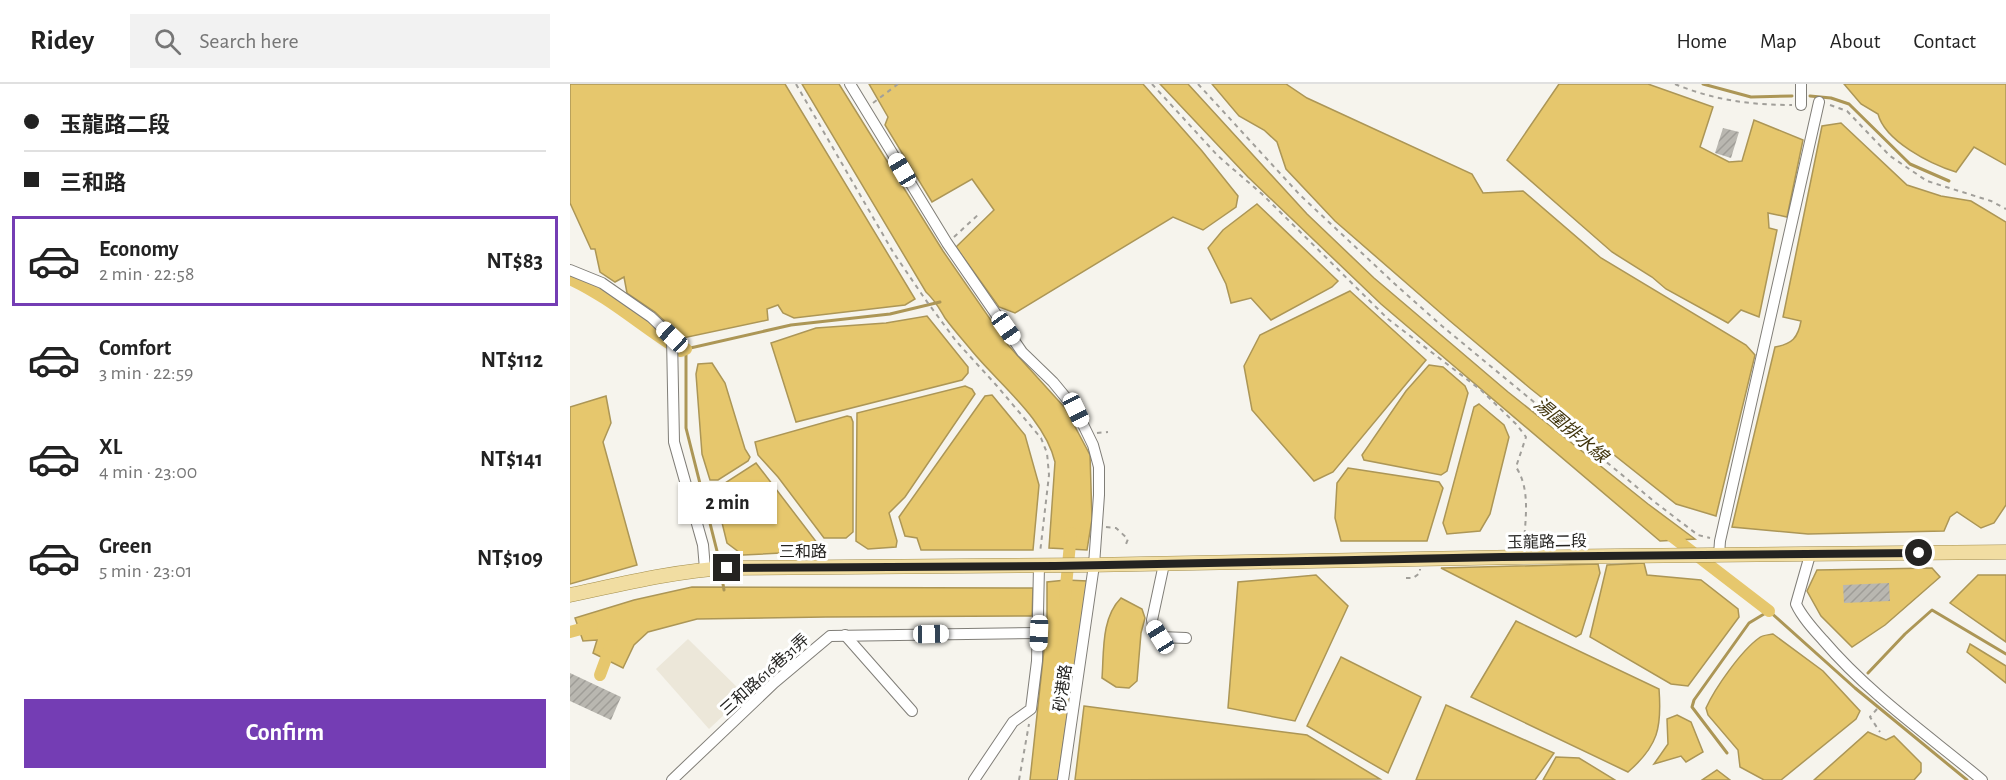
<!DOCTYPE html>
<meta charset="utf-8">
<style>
:root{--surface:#fff;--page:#f2f2f2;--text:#222;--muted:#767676;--line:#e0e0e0;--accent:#743db4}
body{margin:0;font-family:"Alegreya Sans","Noto Sans TC",sans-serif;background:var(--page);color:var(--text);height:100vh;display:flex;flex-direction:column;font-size:22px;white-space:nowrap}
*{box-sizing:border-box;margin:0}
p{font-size:20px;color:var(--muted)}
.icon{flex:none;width:33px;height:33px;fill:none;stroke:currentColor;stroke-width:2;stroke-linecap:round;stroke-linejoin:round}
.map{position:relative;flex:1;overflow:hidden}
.panel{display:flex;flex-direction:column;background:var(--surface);width:570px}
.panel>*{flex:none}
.top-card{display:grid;align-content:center;height:132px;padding:0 24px;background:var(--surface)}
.end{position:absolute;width:27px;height:27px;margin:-14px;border:8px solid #242321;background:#fff;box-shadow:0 0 0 3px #fff}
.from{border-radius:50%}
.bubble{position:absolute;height:42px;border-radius:0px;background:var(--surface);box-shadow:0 2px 4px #0004;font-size:20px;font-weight:600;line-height:42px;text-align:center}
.car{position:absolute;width:18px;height:36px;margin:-18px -9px;border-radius:8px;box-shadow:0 0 4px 2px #0007;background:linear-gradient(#fff 24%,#345 0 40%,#fff 0 76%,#345 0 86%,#fff 0)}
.top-card b{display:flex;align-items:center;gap:21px;height:57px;font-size:22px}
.top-card b+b{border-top:2px solid var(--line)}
.top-card i{width:15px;height:15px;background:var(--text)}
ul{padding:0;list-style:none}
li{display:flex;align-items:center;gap:18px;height:90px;margin:0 12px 9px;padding:0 12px;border:3px solid transparent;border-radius:0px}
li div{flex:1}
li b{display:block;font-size:22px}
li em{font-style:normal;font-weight:600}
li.on{border-color:var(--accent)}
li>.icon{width:54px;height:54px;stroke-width:1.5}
.primary-button{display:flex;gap:12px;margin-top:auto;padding:12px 24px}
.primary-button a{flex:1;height:69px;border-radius:0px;background:var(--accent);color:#fff;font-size:24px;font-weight:600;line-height:69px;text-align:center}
header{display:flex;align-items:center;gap:36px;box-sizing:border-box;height:84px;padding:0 30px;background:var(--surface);border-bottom:2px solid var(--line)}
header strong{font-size:28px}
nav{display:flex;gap:33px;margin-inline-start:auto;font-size:21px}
.search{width:420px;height:54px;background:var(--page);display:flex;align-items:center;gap:15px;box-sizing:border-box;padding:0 21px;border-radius:0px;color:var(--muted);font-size:22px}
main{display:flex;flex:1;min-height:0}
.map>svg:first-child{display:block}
.built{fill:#ece7d9}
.water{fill:#e6c76d;stroke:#ac9656;stroke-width:1.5}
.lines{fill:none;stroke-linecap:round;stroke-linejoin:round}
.stream{stroke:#ac9656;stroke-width:3}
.canal{stroke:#e6c76d;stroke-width:12}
.building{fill:url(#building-hatch)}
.minor-casing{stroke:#807e78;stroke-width:12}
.major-casing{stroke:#a38e4d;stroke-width:15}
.path{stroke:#a19f9a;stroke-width:2;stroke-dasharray:4.5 4.5;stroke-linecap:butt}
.minor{stroke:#fff;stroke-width:10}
.major{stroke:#f1dda2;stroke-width:14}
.route{stroke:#242321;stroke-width:8}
.labels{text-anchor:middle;stroke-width:6;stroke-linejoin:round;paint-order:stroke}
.street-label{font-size:16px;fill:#242321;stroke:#fff}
.water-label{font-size:18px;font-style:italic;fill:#41350d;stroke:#fff}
</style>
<header>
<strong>Ridey</strong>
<div class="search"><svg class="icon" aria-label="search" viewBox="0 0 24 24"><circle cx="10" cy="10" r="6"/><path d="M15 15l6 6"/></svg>Search here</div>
<nav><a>Home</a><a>Map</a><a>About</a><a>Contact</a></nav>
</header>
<main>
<section class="panel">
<div class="top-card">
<b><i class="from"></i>玉龍路二段</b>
<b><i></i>三和路</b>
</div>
<ul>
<li class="on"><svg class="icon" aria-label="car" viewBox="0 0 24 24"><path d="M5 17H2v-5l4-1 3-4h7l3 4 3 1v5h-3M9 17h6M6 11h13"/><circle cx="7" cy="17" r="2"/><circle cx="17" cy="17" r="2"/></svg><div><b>Economy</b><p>2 min · 22:58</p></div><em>NT$83</em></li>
<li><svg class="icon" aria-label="car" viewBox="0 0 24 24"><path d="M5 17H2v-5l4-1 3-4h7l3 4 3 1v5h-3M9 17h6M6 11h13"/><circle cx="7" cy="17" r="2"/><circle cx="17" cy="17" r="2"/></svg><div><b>Comfort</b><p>3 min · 22:59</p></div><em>NT$112</em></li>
<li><svg class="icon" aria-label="car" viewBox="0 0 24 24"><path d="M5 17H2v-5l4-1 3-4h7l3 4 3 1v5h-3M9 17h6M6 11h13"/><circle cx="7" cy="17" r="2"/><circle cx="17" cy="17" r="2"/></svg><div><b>XL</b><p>4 min · 23:00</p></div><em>NT$141</em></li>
<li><svg class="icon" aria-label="car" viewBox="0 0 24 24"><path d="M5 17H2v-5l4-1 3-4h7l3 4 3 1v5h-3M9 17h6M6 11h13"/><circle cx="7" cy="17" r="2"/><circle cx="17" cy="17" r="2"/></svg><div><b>Green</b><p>5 min · 23:01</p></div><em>NT$109</em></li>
</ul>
<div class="primary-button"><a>Confirm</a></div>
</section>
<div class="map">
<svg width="1436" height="696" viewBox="0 0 1436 696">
<defs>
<pattern id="building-hatch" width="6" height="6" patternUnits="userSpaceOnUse" patternTransform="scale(1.5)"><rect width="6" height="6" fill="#b9b7b0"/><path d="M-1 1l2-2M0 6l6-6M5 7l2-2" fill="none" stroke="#9f9d97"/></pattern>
</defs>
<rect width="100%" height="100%" fill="#f6f4ed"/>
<polygon class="built" points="118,555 175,611 139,645 86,585"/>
<g class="water">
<polygon points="0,0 215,0 345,215 335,221 224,234 213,229 208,221 197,225 198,236 113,254 85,228 57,209 54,193 45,198 30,188 25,165 21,165 0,119"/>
<path d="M 232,0 L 269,0 L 373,167 L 438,261 L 495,324 L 520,371 L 522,435 L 517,466 L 479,464 L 485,378 C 475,335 429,300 402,267 C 393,256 383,245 375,234 C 369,224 365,216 356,208 Z"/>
<polygon points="299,0 573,0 632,67 668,112 666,123 633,146 603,133 445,229 429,223 386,163 424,126 402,95 362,118 315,41 318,33"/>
<polygon points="590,0 618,0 737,130 804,194 938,308 1078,420 1125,455 1090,457 811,220 678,93"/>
<polygon points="642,0 716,0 737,14 902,90 913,109 953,107 1031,174 1176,261 1185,271 1146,432 1106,420 961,305 880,237 765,137 716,85 707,58 694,46 669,32"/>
<polygon points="989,0 1078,0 1143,23 1130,63 1159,78 1172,77 1184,36 1233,56 1217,133 1198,129 1199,144 1207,146 1189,233 1171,226 1158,239 1096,205 1082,193 1042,168 937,76"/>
<path d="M 1274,0 L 1436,0 L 1436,81 L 1404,63 L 1386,88 C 1360,80 1315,57 1308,30 L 1291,20 Z"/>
<path d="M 1271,39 L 1337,101 L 1371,112 L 1401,117 L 1436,138 L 1436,421 L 1424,439 L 1411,444 L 1387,428 L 1380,433 L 1374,447 L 1238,450 L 1162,443 L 1205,263 C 1222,260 1228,254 1231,237 L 1213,233 L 1252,42 Z"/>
<polygon points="687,120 768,197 762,203 701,236 681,214 661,219 656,200 638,164 653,146"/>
<polygon points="780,207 856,276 763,388 744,397 682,326 674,282 690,251"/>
<polygon points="357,232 398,283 398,289 392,296 226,338 201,259 246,244 316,239"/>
<polygon points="142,279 155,299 175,365 180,373 178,377 148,396 140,396 132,370 126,290 128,280"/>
<polygon points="859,281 873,283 895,302 898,309 877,387 871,391 794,376 792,371 836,307"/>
<polygon points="395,302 402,305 405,310 335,413 319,429 327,457 326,463 298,465 286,457 287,329"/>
<polygon points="422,311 455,351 469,401 463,466 351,466 347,454 335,452 329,433 415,312"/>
<polygon points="36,312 41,339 33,358 67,481 0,500 0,323"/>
<polygon points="909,320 934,341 939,353 920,430 910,447 877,450 873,439 904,323"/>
<polygon points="277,332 281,333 283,338 283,448 276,454 254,454 208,393 188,371 185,358"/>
<polygon points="186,379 251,464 249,467 173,471 157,459 144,406"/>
<polygon points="778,384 869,398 873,404 857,457 771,457 765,434 767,399"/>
<polygon points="1074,479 1077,491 1131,496 1168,525 1169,533 1118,602 1101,600 1020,553 1037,481"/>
<polygon points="1028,480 1030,489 1011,550 1006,553 871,484"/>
<polygon points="1362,484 1370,493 1315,541 1282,563 1251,532 1237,507 1247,486"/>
<polygon points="746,491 778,522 725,637 658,624 668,498"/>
<polygon points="1408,491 1436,491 1436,558 1380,519"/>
<polygon points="496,496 517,497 488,696 460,696 477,538 477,498"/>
<polygon points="122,503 463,504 462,532 256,533 127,535 78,548 64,561 53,584 23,569 27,556 13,557 5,534 64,516"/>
<path d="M 551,514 L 572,525 L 575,534 L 571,549 L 567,597 L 559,604 L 546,603 L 532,594 C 534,568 531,534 551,514 Z"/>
<path d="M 946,537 L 1089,605 C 1092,644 1088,662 1058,688 L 901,613 Z"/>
<path d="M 1203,550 L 1253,587 L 1290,627 L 1286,635 L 1211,696 L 1194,696 L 1170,683 L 1168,666 L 1138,631 L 1136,624 C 1145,604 1171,567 1189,554 C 1192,551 1198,551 1203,550 Z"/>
<polygon points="1400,560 1436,582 1436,599 1397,568"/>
<polygon points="771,573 851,613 818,689 737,642"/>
<polygon points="876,621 984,669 965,696 846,696"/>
<polygon points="514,622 737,651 810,695 505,696"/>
<polygon points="1107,631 1121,638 1133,668 1116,678 1111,672 1084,680 1098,660 1097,635"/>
<polygon points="1298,648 1316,656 1324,652 1351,679 1351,688 1344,696 1244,696"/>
<polygon points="986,673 1009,674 1045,696 973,696"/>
<polygon points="1147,686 1160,696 1132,696"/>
</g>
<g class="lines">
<g class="stream">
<polyline points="1133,0 1181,13 1222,12"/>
<polyline points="1240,12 1261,14 1279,20 1340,80 1379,97"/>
<polyline points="149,475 116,344 116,265 221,241 320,230 370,218"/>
<polyline points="152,494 154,506"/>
<polyline points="1298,589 1335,550 1362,526 1436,570"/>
<polyline points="1157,669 1122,623 1124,616 1179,539 1199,527 1285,604 1397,696"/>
</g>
<g class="canal">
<path d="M 0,195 C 41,214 73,244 111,267 L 116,265"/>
<polyline points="1095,447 1199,527"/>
<polyline points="495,513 501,449"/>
<polyline points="0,548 22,542"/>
<polyline points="30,591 41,561"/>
</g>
</g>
<g class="building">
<polygon points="1153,44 1169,48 1161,74 1145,69"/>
<polygon points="1319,499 1320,517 1274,519 1273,501"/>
<polygon points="0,589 51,613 41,636 0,617"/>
</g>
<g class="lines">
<defs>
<g id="minor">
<polyline points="280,0 377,159 452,268 483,298 506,326 523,361 529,383 529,411 524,481 493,696"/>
<polyline points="1231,0 1231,21"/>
<polyline points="0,186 32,199 81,233 102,253 104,358 133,461 135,485"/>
<polyline points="1149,471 1150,457 1249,18"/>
<path d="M 1240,471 L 1226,520 C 1232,533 1243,545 1253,556 C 1299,610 1358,651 1412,696"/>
<polyline points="594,480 582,536 583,541 590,553 616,554"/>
<polyline points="275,551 342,627"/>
<polyline points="102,696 204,599 260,552 469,549"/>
<polyline points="404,696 443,638 461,625 467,577 469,482"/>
</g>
<path id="major" d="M 0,511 C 52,500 104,487 157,484 L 518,481 L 953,473 L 1436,468"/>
</defs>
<use href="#minor" class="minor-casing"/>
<use href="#major" class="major-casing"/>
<g class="path">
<polyline points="226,0 323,168 355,215 386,257 427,302 471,354 477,369 479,391 470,469"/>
<path d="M 582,0 L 648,72 L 692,110 L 818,235 L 911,306 L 947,341 L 956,353 L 946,383 C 961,406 955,435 954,461"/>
<polyline points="628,0 730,111 827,202 872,242 1086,419 1128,451 1140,454"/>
<path d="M 1105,0 C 1143,16 1181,21 1222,21"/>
<polyline points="303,19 328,0"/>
<polyline points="1260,21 1277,27 1320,72 1357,97 1421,117 1436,125"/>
<polyline points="384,153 410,129"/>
<polyline points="527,349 538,348"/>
<polyline points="536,443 546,444 558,455 556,460"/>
<polyline points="836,494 843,494 850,489 850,485"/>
<polyline points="1307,625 1300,633 1310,648"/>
<polyline points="449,696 459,640"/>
</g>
<use href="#minor" class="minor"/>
<use href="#major" class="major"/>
</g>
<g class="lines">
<polyline class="route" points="157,484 485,482 932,473 1349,469"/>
</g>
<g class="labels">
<g class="street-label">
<text transform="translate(977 457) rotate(-1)" y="6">玉龍路二段</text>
<text x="233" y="473">三和路</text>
<text transform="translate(194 590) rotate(-42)" y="6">三和路616巷31弄</text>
<text transform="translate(492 604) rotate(-82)" y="6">砂港路</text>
</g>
<g class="water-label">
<text transform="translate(1001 346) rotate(40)" y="6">湯圍排水線</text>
</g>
</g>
</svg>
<i class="end from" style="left:1349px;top:469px"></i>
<i class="end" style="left:157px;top:484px"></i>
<div class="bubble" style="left:108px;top:398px;width:99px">2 min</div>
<i class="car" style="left:332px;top:86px;rotate:329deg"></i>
<i class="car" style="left:436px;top:244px;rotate:145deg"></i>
<i class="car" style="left:102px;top:253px;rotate:313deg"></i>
<i class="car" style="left:506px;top:326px;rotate:154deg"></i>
<i class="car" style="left:469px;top:549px;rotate:182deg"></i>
<i class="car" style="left:361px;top:550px;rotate:89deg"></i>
<i class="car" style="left:590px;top:553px;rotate:328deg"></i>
</div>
</main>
